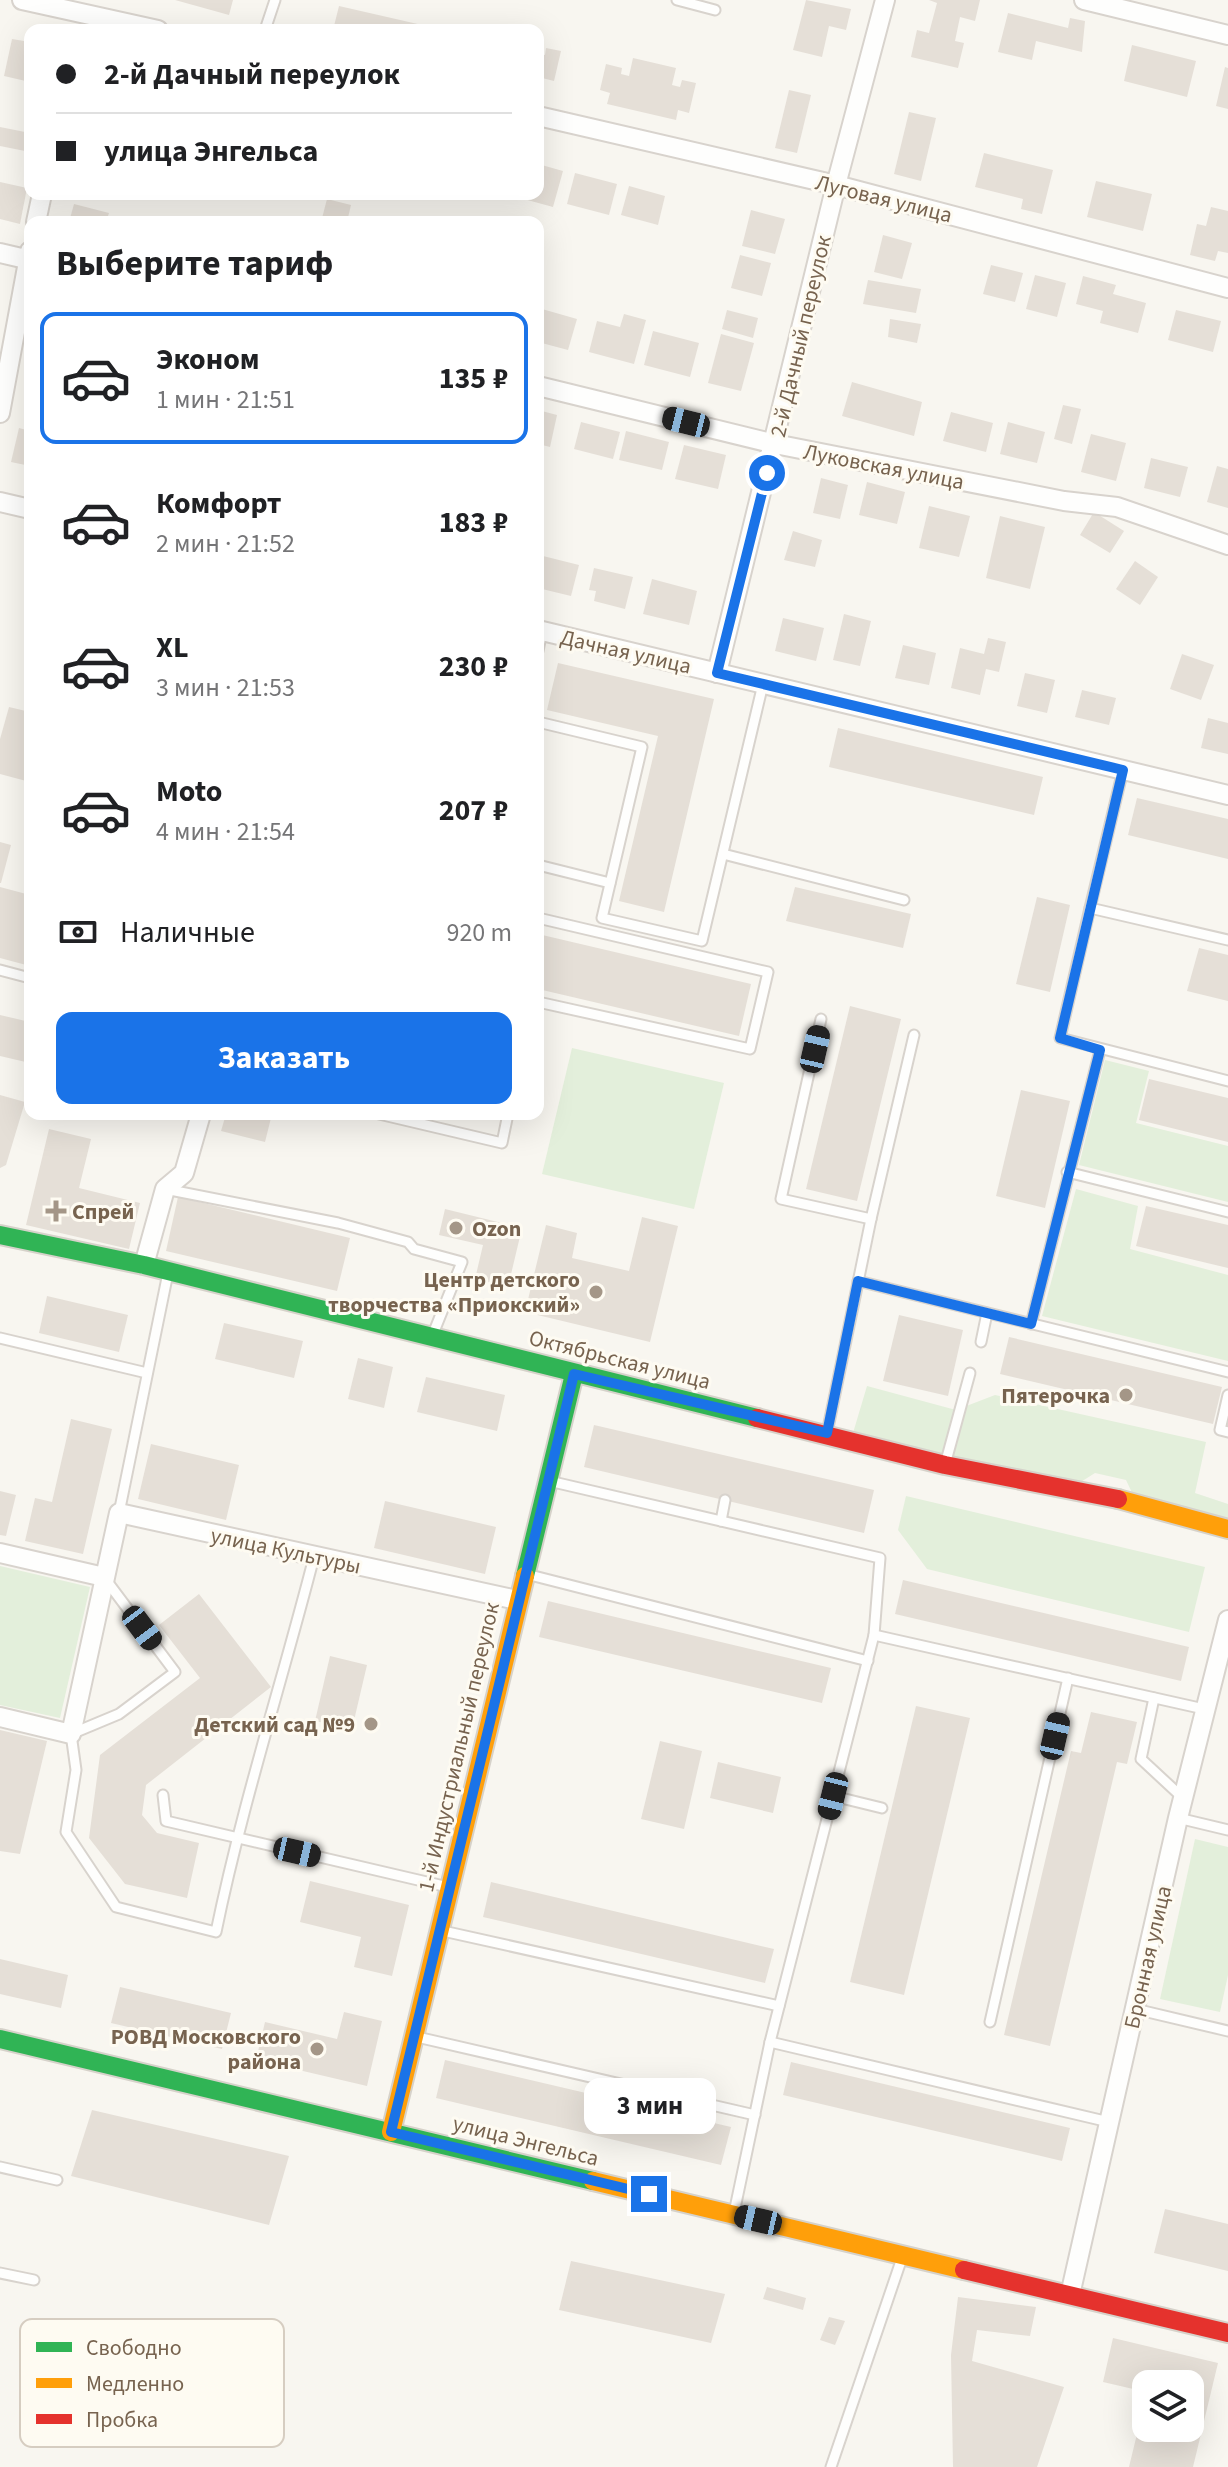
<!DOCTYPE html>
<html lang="ru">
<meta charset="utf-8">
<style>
:root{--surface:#fff;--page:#f6f6f6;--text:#202124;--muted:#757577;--line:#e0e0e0;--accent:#1a73e8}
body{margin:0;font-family:"Source Sans 3",sans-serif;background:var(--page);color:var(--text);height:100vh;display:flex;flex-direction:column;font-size:30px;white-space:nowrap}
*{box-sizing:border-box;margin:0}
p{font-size:26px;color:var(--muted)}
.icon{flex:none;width:44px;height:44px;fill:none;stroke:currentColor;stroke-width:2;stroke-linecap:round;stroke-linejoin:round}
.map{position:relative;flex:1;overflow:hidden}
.drawer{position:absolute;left:24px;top:216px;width:520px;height:904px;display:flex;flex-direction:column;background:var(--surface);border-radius:16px;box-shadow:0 8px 32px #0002}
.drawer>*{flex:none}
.banner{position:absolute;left:24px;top:24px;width:520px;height:176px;border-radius:16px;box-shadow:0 8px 32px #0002;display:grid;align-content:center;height:176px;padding:0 32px;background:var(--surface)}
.controls{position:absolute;left:1132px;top:2370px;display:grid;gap:16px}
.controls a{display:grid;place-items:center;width:72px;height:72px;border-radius:16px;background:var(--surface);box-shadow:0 8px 32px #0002;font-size:40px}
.end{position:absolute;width:36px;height:36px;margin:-18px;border:10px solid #1a73e8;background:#fff;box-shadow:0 0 0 4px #fff}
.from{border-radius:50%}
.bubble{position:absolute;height:56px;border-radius:16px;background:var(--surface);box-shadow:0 8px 32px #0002;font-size:26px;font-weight:700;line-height:56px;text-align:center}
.car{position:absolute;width:24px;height:48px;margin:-24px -12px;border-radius:10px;box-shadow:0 0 6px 2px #0007;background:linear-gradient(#222 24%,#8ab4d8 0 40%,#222 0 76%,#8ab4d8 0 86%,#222 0)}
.banner b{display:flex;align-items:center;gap:28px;height:76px;font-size:30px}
.banner b+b{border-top:2px solid var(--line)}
.banner i{width:20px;height:20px;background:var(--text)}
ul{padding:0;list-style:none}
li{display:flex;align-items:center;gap:24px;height:132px;margin:0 16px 12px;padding:0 16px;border:4px solid transparent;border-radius:16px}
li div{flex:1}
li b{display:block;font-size:30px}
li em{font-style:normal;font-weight:700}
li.selected{border-color:var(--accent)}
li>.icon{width:72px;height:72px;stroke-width:1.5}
h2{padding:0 32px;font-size:36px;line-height:96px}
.pay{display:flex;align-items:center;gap:20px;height:88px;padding:0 32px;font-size:30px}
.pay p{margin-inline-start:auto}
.action{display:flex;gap:16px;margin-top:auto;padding:16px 32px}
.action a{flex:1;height:92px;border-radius:16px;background:var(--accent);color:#fff;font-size:32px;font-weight:700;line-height:92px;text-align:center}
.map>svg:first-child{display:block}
.green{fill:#e3efdb}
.building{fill:#e5dfd7}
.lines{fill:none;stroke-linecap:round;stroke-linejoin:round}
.lane-casing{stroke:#d8d3cd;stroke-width:13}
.street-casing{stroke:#d8d3cd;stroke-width:22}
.fast-casing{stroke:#d6d2ca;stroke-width:22}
.slow-casing{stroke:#d6d2ca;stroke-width:22}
.jam-casing{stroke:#d6d2ca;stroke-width:22}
.lane{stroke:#fefefd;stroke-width:9}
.street{stroke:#fefefd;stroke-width:18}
.fast{stroke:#30b455;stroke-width:18}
.slow{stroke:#ff9f0a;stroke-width:18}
.jam{stroke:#e5322d;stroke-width:18}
.route{stroke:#1a73e8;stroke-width:10}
.poi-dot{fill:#a49687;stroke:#fefbf2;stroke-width:3}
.labels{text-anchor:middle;stroke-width:6;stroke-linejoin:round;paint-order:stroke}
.street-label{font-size:22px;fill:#77634f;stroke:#fefbf2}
.poi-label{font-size:22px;font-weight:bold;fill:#77634f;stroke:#fefbf2;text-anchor:end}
.key{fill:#fefbf2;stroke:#d6cdc1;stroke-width:2}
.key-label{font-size:22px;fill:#77634f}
</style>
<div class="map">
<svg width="1228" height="2467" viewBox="0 0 1228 2467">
<rect width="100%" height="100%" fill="#f8f6f0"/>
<g class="green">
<polygon points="572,1048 724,1083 694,1209 542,1174"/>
<polygon points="1105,1060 1149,1071 1136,1123 1228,1146 1228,1202 1079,1165"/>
<polygon points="1076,1189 1138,1206 1130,1249 1228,1275 1228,1361 1042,1316"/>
<polygon points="867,1386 956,1410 995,1395 1206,1442 1195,1493 1228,1504 1228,1522 1135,1499 1126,1480 1095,1473 1076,1485 853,1433"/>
<polygon points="906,1496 1205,1567 1189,1632 927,1569 898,1530"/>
<polygon points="0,1566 90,1587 60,1718 0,1705"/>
<polygon points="1195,1839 1228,1847 1228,1975 1220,2012 1160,1999"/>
</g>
<g class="building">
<polygon points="175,0 233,0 229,15"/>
<polygon points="806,0 851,9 846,30 829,26 822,57 793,50"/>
<polygon points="929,0 980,0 975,21 960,17 955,41 964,43 958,68 911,57 917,30 929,33 937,3"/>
<polygon points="339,6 422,25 421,30 333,30"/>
<polygon points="1008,13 1068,28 1070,18 1085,21 1082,52 1036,41 1032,60 998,52"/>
<polygon points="12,39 30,42 30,82 4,76"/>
<polygon points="1132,45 1196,61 1187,97 1124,81"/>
<polygon points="546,48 561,51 554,81 542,78 538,92 538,53 545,55"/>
<polygon points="633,58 676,68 672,85 680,87 682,80 696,83 689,113 678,110 676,120 607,104 610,93 600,90 606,64 622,68 621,74 629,76"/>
<polygon points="1225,67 1228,68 1228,109 1216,106"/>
<polygon points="789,90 811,95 797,153 775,148"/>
<polygon points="909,112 936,118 921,181 894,174"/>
<polygon points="0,127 30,133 30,152 0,146"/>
<polygon points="984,153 1053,170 1042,214 1021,209 1023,199 975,187"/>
<polygon points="538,164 563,171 553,207 509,195 538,194"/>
<polygon points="575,173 617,184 609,215 567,204"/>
<polygon points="1096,181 1152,194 1143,231 1087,217"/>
<polygon points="0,182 27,188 20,224 0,219"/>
<polygon points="629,186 665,196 658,225 621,215"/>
<polygon points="327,199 351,205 347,222 321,222"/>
<polygon points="74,204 109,213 106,222 69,222"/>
<polygon points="1211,207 1228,211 1228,253 1218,251 1215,261 1190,255 1197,224 1206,226"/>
<polygon points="751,210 785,219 775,254 742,246"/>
<polygon points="883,235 912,243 902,279 874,272"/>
<polygon points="740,255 771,263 762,296 731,288"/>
<polygon points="991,265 1023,273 1015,302 983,294"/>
<polygon points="1035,275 1066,283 1057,317 1026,309"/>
<polygon points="1083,276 1116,285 1113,294 1146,303 1138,333 1100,323 1103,311 1076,304"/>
<polygon points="868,280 921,289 916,313 863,304"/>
<polygon points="542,309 577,319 568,350 538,342"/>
<polygon points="727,310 758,318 753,338 722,329"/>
<polygon points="1176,310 1221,321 1213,352 1168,340"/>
<polygon points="624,314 646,320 634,364 589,352 597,321 620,327"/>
<polygon points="890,319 921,324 917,343 888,337"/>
<polygon points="653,331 699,343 690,377 644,365"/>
<polygon points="721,334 754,343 741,391 708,383"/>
<polygon points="852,382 922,402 914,436 842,416"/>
<polygon points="1063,405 1081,409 1072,444 1054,439"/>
<polygon points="538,410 557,415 550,447 538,444"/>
<polygon points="951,412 993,423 986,452 943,441"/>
<polygon points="581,422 620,432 613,459 574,449"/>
<polygon points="1008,422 1045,432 1037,463 1000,454"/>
<polygon points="19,428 30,431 30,466 11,462"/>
<polygon points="626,431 669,442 662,470 619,460"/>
<polygon points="1091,434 1126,443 1116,481 1081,472"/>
<polygon points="684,445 726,455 718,489 675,479"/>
<polygon points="1151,458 1188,467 1180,497 1144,488"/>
<polygon points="1217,466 1228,469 1228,508 1207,502"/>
<polygon points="821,478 848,485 840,519 813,513"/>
<polygon points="867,482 905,492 897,524 859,515"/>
<polygon points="929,506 970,516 959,557 919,548"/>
<polygon points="1094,512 1124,531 1110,553 1080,535"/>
<polygon points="1000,516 1045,527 1030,589 986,578"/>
<polygon points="793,531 822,540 815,567 784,560"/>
<polygon points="543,556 579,565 571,596 538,588"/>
<polygon points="1135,561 1158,577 1140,605 1116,589"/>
<polygon points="594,568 633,577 625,609 594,601 596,591 589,590"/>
<polygon points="652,579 697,591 689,625 643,614"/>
<polygon points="844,614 871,621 860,666 833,660"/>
<polygon points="783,618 824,628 816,661 775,651"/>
<polygon points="988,638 1006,642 999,672 986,669 980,695 951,688 960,648 984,654"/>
<polygon points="903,645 936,653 929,685 895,678"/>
<polygon points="1182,654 1214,665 1201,700 1170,689"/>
<polygon points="558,663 714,699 664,912 619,901 658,736 547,710"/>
<polygon points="1025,673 1055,680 1047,713 1017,706"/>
<polygon points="1082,690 1116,698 1109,725 1075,717"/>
<polygon points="9,707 30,712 30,782 0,774 0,739"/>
<polygon points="1208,718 1228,723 1228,754 1201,748"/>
<polygon points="838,728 1043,777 1034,815 829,767"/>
<polygon points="1137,798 1228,819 1228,859 1128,835"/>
<polygon points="0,842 11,845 1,883 0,883"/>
<polygon points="0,887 30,895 30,966 0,958"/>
<polygon points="795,887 911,914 903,948 786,921"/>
<polygon points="1037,897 1070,905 1050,992 1016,984"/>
<polygon points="538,934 751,984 739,1036 538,989"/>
<polygon points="1199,948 1228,955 1228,1001 1187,991"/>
<polygon points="850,1006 901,1019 857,1201 806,1189"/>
<polygon points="0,1015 30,1022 30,1063 0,1056"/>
<polygon points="1149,1079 1228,1098 1228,1142 1139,1120"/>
<polygon points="1021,1090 1070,1101 1045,1208 996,1196"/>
<polygon points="0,1095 25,1102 6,1165 0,1168"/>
<polygon points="226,1114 272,1114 265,1142 221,1131"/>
<polygon points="49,1129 91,1139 79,1188 140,1203 129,1249 26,1225"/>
<polygon points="178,1197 350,1238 337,1291 166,1251"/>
<polygon points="1146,1206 1228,1225 1228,1268 1136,1246"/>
<polygon points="445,1209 522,1228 508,1287 475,1279 483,1245 439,1235"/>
<polygon points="642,1217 678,1226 650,1342 525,1312 546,1225 577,1233 572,1258 629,1271"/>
<polygon points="47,1296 128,1315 119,1352 39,1333"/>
<polygon points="899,1315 963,1330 948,1396 883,1381"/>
<polygon points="224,1323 303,1341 294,1378 215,1359"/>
<polygon points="1009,1337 1222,1387 1213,1424 1000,1374"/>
<polygon points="358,1358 393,1367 384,1408 348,1399"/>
<polygon points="426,1377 505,1395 497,1431 417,1412"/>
<polygon points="71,1419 112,1429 83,1554 25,1541 35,1498 52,1502"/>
<polygon points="594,1425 874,1490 864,1533 584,1467"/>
<polygon points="151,1444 239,1465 226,1520 138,1499"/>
<polygon points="0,1491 16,1495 6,1536 0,1535"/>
<polygon points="385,1501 496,1527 485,1574 374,1548"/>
<polygon points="903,1580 1189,1647 1181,1681 895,1614"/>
<polygon points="199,1594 271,1687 146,1785 142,1815 157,1833 199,1843 187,1898 125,1884 89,1838 100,1755 200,1678 159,1625"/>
<polygon points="548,1601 831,1668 822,1703 539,1637"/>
<polygon points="330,1656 367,1665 352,1729 315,1721"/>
<polygon points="916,1706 970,1718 904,1995 850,1982"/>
<polygon points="1091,1712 1137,1722 1127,1764 1117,1762 1050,2046 1004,2035 1071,1751 1081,1753"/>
<polygon points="0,1730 47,1741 20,1854 0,1851"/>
<polygon points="660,1741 702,1751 684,1829 641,1819"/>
<polygon points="718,1762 781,1777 773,1813 710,1798"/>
<polygon points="310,1881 409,1905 392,1976 354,1967 361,1937 300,1922"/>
<polygon points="491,1882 774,1949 765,1983 483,1917"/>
<polygon points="0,1959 68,1975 61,2008 0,1994"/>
<polygon points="120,1987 231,2013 222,2049 111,2023"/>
<polygon points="344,2012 382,2021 367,2086 256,2060 265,2022 337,2039"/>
<polygon points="445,2060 731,2127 721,2165 436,2098"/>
<polygon points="791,2062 1070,2128 1062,2161 783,2095"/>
<polygon points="92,2110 289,2156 269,2225 71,2176"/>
<polygon points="1165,2209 1228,2224 1228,2271 1154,2253"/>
<polygon points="571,2261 725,2294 711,2343 559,2310"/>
<polygon points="767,2287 806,2298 803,2310 763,2299"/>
<polygon points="958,2297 1036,2307 1030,2336 977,2330 972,2361 1064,2387 1037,2467 953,2467 951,2355"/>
<polygon points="829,2317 845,2321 835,2345 820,2340"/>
<polygon points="1113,2338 1218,2363 1193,2467 1129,2467 1145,2401 1146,2428 1190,2428 1190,2384 1146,2384 1146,2392 1103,2382"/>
</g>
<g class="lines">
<defs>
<g id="lane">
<polyline points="677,0 715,10"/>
<polyline points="265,30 275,0"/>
<polyline points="538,651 542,631"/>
<polyline points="538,722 642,747 602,918 702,941 763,684"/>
<polyline points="723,854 904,900"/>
<polyline points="538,865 610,883"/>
<polyline points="1090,908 1123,770"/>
<polyline points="538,918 768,972 750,1049 538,1002"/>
<polyline points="1228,940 1090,908 1060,1038 1228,1081"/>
<polyline points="0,970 30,978"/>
<polyline points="821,1019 781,1199 871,1219"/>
<polyline points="379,1114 502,1143 508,1114"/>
<polyline points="1067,1172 1228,1212"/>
<polyline points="165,1189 338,1223 408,1242 414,1249 462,1262 433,1334"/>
<polyline points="858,1281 1228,1372"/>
<polyline points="1031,1324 1100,1050"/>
<polyline points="0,1338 147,1373"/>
<polyline points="981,1342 987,1313"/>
<polyline points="1228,1395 1220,1430 1228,1432"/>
<polyline points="827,1433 871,1219 914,1035"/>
<polyline points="946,1461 970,1373"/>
<polyline points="549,1481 880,1558 874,1635"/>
<polyline points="119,1513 168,1273"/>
<polyline points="721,1521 725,1500"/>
<polyline points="530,1575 868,1661"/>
<path d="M 106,1580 L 175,1672 L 119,1714 L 71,1734 L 76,1770 L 66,1832 L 116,1907 L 216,1932 C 242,1805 282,1682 314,1557"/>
<polyline points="1154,1698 1141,1759 1183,1798"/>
<polyline points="163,1795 166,1821 448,1887"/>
<polyline points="833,1796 882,1808"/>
<polyline points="1178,1818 1228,1830"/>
<polyline points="443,1931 779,2006"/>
<polyline points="1135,2009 1228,2031"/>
<polyline points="990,2022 1068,1678"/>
<polyline points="417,2037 755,2115"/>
<polyline points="770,2042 1109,2122"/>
<polyline points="0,2167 57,2180"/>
<polyline points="734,2213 770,2042 874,1635 1204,1709"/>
<polyline points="0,2273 34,2280"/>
<polyline points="831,2467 902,2258"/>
</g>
<g id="street">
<polyline points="22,0 158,30"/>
<polyline points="1084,0 1228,35"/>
<polyline points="538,116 836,185 1228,288"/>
<polyline points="36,222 42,194"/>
<polyline points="0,253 30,260"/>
<polyline points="538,386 775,444 1064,501 1117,507 1228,545"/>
<polyline points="0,413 30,251"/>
<polyline points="0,502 30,509"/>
<polyline points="538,630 1228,795"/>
<polyline points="717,673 836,185 885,0"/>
<polyline points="144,1265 165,1189 184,1173 201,1114"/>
<polyline points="0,1553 104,1577"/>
<polyline points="0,1717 71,1734 119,1513 517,1600"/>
<polyline points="1070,2295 1178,1818 1228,1620"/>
</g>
<g id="fast">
<polyline points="0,1235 144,1265 757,1418"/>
<polyline points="525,1576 574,1374"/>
<polyline points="0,2039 593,2181"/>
</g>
<g id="slow">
<polyline points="1118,1499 1228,1529"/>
<polyline points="391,2132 525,1576"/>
<polyline points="593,2181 964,2270"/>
</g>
<g id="jam">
<polyline points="757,1418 945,1465 1118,1499"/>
<polyline points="964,2270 1228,2333"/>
</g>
</defs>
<use href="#lane" class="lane-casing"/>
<use href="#street" class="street-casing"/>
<use href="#fast" class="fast-casing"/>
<use href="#slow" class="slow-casing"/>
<use href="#jam" class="jam-casing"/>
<use href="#lane" class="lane"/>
<use href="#street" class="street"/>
<use href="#fast" class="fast"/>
<use href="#slow" class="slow"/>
<use href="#jam" class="jam"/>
</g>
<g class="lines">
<polyline class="route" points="649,2194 391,2132 574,1374 827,1433 858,1281 1031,1324 1100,1050 1060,1038 1123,770 717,673 767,473"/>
</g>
<g class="poi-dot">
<path d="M52 1199h8v8h8v8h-8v8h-8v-8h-8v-8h8z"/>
<circle cx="456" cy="1228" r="8"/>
<circle cx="596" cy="1292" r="8"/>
<circle cx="1126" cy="1395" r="8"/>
<circle cx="371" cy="1724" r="8"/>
<circle cx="317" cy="2049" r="8"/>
</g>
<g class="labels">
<g class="street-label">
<text transform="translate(884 198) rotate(14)" y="8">Луговая улица</text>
<text transform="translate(800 336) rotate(-77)" y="8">2-й Дачный переулок</text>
<text transform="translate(884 466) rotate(11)" y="8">Луковская улица</text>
<text transform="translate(626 651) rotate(13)" y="8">Дачная улица</text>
<text transform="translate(620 1359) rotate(14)" y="8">Октябрьская улица</text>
<text transform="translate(286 1550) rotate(12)" y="8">улица Культуры</text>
<text transform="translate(458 1747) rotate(-77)" y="8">1-й Индустриальный переулок</text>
<text transform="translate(1147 1957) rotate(-77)" y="8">Бронная улица</text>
<text transform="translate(526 2140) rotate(14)" y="8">улица Энгельса</text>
</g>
<g class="poi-label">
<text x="72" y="1219" text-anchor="start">Спрей</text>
<text x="472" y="1236" text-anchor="start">Ozon</text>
<text x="580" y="1287">Центр детского<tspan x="580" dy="25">творчества «Приокский»</tspan></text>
<text x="1110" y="1403">Пятерочка</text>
<text x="355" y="1732">Детский сад №9</text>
<text x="301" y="2044">РОВД Московского<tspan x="301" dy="25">района</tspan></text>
</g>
</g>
<rect x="20" y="2319" width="264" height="128" rx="12" class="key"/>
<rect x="36" y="2342" width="36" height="10" fill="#30b455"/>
<rect x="36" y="2378" width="36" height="10" fill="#ff9f0a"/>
<rect x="36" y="2414" width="36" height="10" fill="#e5322d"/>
<g class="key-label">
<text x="86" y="2355">Свободно</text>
<text x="86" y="2391">Медленно</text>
<text x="86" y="2427">Пробка</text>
</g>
</svg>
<div class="controls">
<a><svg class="icon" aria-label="layers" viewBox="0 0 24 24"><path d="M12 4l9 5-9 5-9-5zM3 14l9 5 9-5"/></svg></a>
</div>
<i class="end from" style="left:767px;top:473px"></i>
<i class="end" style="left:649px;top:2194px"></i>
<div class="bubble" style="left:584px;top:2078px;width:132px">3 мин</div>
<i class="car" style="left:686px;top:422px;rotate:284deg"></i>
<i class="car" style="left:815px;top:1049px;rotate:13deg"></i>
<i class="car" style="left:142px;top:1628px;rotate:143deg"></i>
<i class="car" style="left:1055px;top:1736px;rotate:13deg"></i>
<i class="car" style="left:833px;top:1796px;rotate:194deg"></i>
<i class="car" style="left:297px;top:1852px;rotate:103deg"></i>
<i class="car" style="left:758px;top:2220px;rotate:283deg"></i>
<div class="banner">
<b><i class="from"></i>2-й Дачный переулок</b>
<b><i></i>улица Энгельса</b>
</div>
<section class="drawer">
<h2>Выберите тариф</h2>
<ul>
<li class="selected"><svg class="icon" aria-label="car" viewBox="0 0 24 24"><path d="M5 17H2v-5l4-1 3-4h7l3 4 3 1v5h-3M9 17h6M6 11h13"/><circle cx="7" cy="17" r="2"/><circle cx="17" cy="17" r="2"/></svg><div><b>Эконом</b><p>1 мин · 21:51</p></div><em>135 ₽</em></li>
<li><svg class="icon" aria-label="car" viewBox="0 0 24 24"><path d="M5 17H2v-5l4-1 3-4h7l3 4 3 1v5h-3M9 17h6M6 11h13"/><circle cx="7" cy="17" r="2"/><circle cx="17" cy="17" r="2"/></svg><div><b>Комфорт</b><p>2 мин · 21:52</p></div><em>183 ₽</em></li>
<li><svg class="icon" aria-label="car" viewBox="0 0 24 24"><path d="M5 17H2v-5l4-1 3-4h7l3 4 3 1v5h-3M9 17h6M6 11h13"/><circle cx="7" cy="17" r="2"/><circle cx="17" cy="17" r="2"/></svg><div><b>XL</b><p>3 мин · 21:53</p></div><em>230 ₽</em></li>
<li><svg class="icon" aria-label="car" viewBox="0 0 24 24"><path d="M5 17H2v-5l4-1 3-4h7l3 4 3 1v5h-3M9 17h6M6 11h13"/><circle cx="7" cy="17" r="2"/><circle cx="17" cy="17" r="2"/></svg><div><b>Moto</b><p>4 мин · 21:54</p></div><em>207 ₽</em></li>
</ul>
<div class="pay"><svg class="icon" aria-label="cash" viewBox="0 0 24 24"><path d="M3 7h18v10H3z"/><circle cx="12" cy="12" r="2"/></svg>Наличные<p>920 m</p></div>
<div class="action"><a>Заказать</a></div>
</section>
</div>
